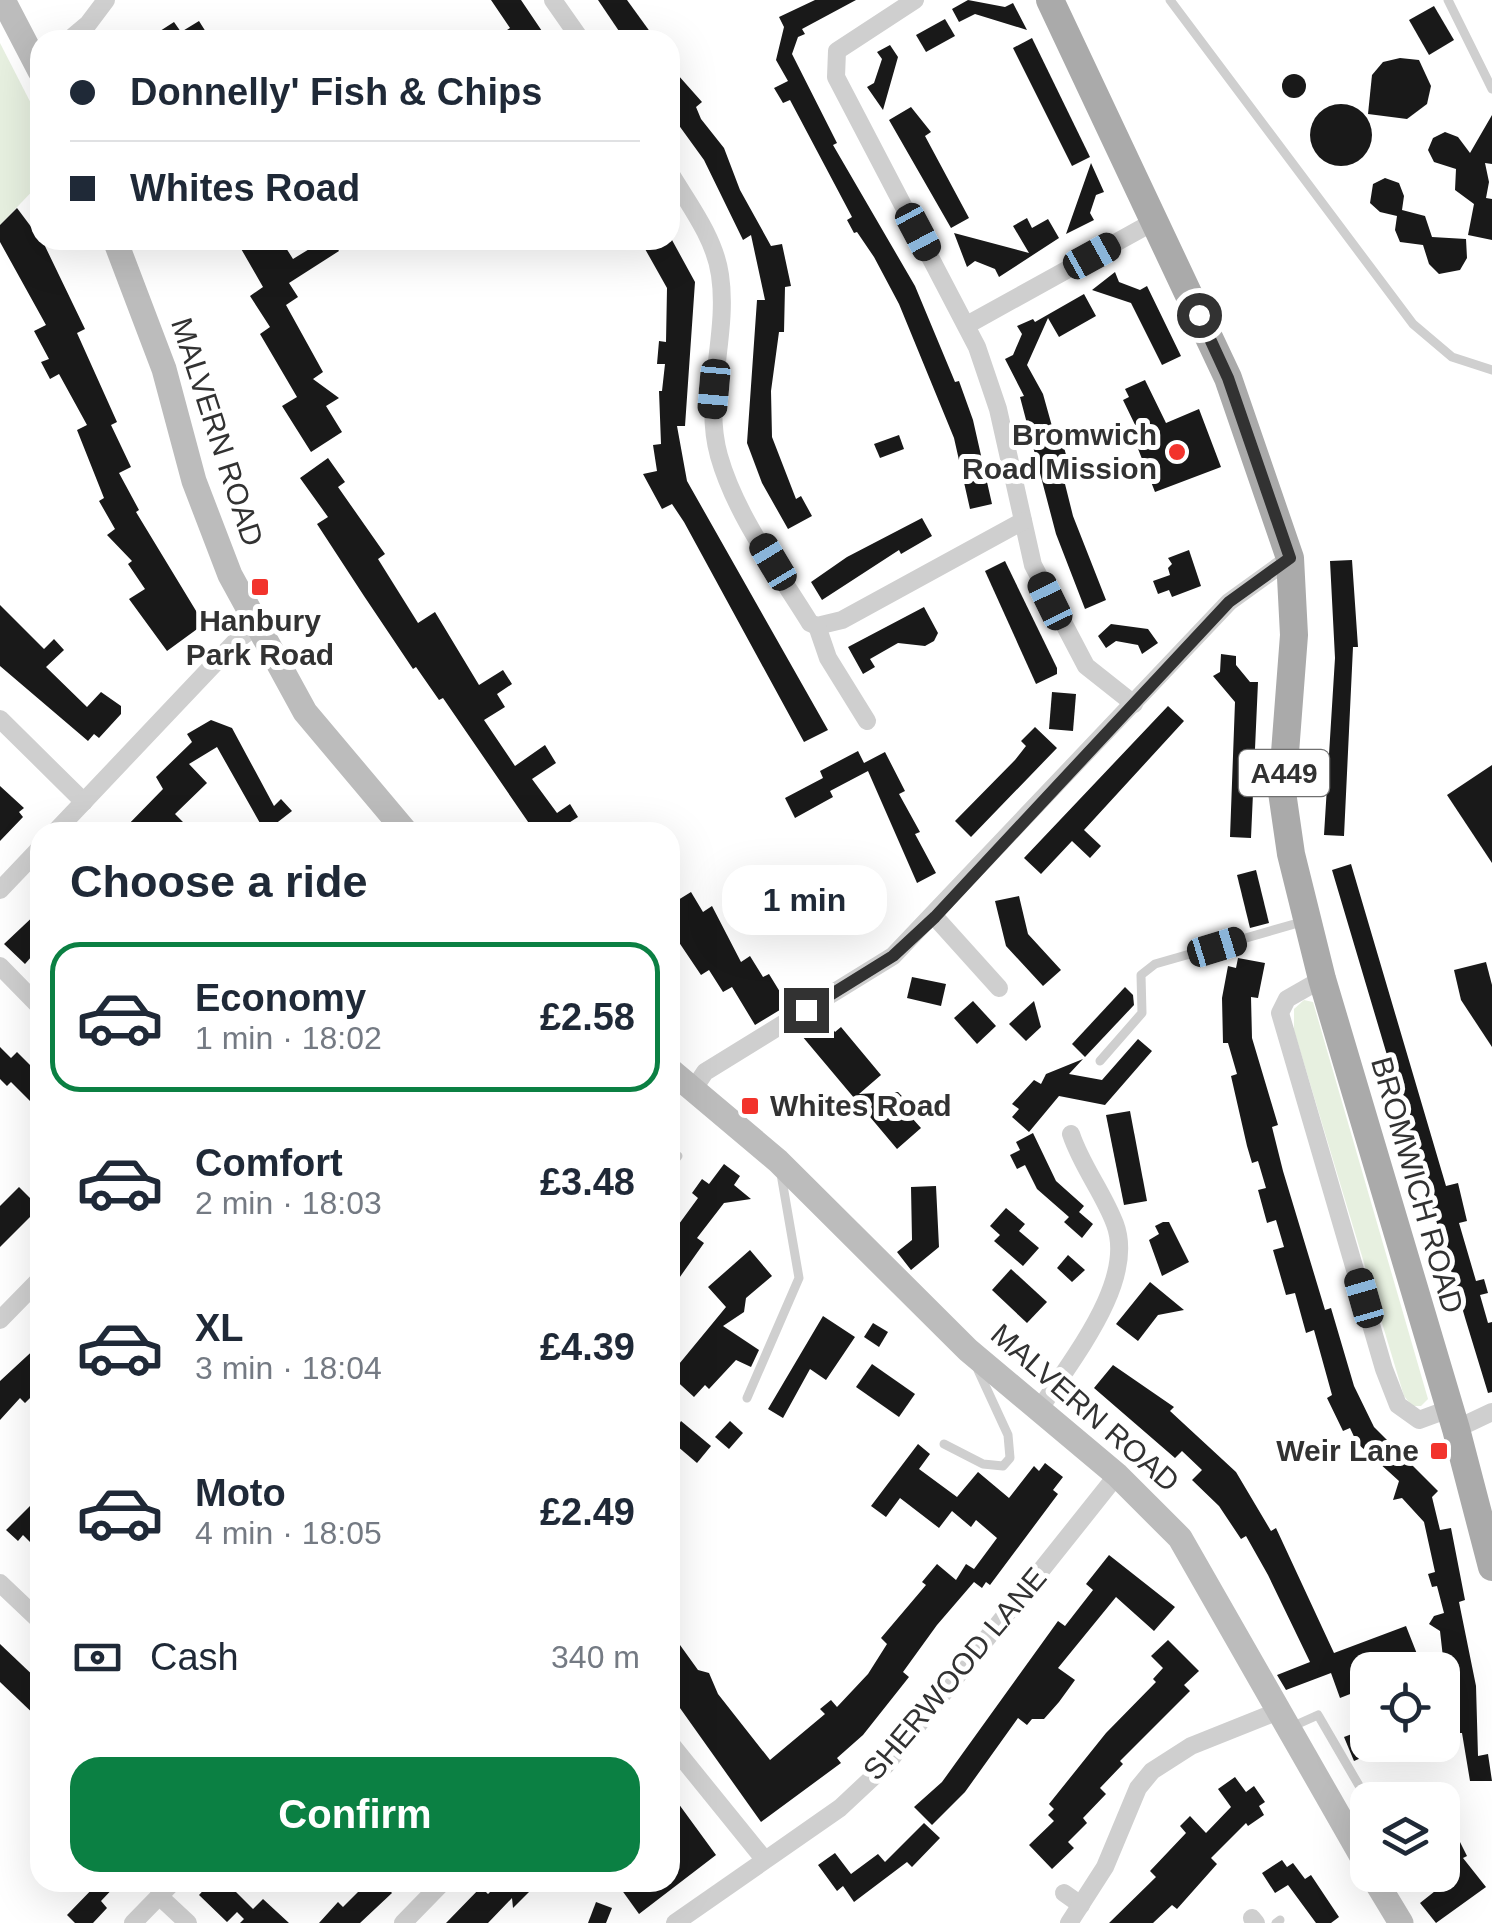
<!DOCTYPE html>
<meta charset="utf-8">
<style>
:root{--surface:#fff;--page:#f6f6f7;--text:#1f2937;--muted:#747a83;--line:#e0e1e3;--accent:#0b8043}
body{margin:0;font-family:Arial,sans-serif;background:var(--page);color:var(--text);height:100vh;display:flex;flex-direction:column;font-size:38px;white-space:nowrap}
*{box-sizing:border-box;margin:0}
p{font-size:32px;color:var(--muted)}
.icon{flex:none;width:55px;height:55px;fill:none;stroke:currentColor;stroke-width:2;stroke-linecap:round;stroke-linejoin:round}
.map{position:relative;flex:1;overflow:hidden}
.sheet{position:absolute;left:30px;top:822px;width:650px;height:1070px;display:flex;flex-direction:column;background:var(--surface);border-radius:30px;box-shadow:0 10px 40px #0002}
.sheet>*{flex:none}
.hud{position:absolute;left:30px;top:30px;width:650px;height:220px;border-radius:30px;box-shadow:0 10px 40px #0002;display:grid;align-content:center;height:220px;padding:0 40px;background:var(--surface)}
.fabs{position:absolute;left:1350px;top:1652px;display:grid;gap:20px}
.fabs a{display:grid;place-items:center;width:110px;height:110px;border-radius:20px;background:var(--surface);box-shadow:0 10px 40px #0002;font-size:50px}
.end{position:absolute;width:45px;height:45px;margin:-22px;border:12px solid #323232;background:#fff;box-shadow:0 0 0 5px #fff}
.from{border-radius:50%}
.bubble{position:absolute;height:70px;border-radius:30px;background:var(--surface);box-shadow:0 10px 40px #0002;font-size:32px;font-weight:800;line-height:70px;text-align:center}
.car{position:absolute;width:30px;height:60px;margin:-30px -15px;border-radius:12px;box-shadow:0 0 8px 2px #0007;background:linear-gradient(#222 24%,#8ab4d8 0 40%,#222 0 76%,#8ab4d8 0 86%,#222 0)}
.hud b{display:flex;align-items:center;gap:35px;height:95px;font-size:38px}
.hud b+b{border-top:2px solid var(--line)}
.hud i{width:25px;height:25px;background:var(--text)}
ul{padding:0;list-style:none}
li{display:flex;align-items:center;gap:30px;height:150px;margin:0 20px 15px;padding:0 20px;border:5px solid transparent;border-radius:30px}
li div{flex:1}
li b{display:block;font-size:38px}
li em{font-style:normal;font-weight:800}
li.selected{border-color:var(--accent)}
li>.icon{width:90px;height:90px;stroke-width:1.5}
h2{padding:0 40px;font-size:45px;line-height:120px}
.pay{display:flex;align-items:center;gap:25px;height:110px;padding:0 40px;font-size:38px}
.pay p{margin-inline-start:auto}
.cta{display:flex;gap:20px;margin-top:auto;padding:20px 40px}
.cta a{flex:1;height:115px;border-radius:30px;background:var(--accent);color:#fff;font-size:40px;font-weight:800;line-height:115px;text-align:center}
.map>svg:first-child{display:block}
.green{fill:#e7f0e0}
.building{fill:#191919}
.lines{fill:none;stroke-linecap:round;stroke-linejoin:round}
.service{stroke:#cfcfcf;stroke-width:9}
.minor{stroke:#cfcfcf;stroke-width:18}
.secondary{stroke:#bcbcbc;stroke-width:25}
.primary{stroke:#aaa;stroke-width:28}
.route{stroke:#323232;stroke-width:12}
.poi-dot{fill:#f2332c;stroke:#fff;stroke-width:4}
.labels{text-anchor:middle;stroke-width:10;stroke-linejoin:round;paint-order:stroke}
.shield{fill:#fff;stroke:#707070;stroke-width:2.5}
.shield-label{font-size:28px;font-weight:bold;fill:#323232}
.street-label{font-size:30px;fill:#323232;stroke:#fff}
.poi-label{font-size:30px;font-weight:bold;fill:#323232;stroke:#fff;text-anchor:end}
</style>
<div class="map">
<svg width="1492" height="1923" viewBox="0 0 1492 1923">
<rect width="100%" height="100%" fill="#fff"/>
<g class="green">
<polygon points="0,43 40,121 40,183 0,225"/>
<polygon points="1304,1000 1313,1002 1428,1399 1421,1406 1412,1406 1404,1396 1294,1030 1294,1009"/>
</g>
<g class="building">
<polygon points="491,0 521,0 548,40 492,40 510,28"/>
<polygon points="598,0 627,0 656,40 625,40"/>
<polygon points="815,0 856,0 802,29 805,34 798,37 792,54 837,143 833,145 915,286 955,382 959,381 973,420 992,504 970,509 954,438 899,304 874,257 857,232 854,233 847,220 852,217 790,100 783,103 774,88 788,81 776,60 784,27 779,17"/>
<polygon points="968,0 1005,7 1013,3 1027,30 975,14 959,22 952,9"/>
<polygon points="1434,6 1454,40 1429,55 1409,20"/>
<polygon points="945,19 955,36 926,52 916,35"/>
<polygon points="199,21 211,40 146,40 174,22 181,32"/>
<polygon points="1032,38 1090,157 1072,166 1013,48"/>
<polygon points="890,45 898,57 883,110 867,87 874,83 882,59 877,52"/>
<polygon points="1400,58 1419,60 1431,86 1427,104 1407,119 1368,114 1372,75 1383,62"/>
<polygon points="670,66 702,102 696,107 701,119 724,148 740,190 771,246 782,244 791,286 785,287 784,332 779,332 771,391 772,437 796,499 801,496 812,516 788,529 762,483 747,443 757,300 765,300 751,235 743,240 704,160 670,113"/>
<circle cx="1294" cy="86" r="12"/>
<circle cx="1341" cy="135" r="31"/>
<polygon points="911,107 931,132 925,136 969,218 951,228 889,120"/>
<polygon points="1492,115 1492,164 1485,163 1489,182 1486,198 1492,199 1492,240 1468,235 1474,204 1455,190 1456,169 1434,162 1428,150 1433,138 1445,132 1458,137 1470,153"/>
<polygon points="1091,163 1104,192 1096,195 1090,213 1094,220 1066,234"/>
<polygon points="1385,178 1399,183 1404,196 1402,210 1425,216 1432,237 1466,239 1467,258 1460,270 1439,274 1429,264 1423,245 1400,242 1395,230 1397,216 1380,212 1370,203 1373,184"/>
<polygon points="17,208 44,244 85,329 77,333 117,422 111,425 131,467 119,473 139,510 136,512 204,624 167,651 129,599 145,589 128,564 132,561 107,535 115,529 99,501 104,498 77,430 87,425 59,374 50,379 41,362 49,359 34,331 46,325 0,242 0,225"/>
<polygon points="1027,218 1032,228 1048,219 1059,238 999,277 995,269 975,261 967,267 954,233 1029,253 1013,226"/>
<polygon points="236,240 281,240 293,259 324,240 332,240 339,251 289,283 298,297 286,305 323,372 313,379 339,398 326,406 342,432 311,452 282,406 297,397 260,334 270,327 250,296 263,287"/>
<polygon points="640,240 672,240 695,282 685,426 677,426 687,481 828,730 804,742 684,522 672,504 662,509 643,474 657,471 653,445 661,444 659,391 662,391 665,364 657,364 659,341 666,342 667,288"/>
<polygon points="1115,272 1119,282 1140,290 1147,286 1181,356 1162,365 1131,303 1092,290"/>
<polygon points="1084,294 1096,316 1059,337 1048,318 1027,365 1043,394 1055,437 1061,436 1069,466 1061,468 1073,516 1106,600 1085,609 1056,534 1020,397 1024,396 1005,359 1013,355 1022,334 1017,326 1033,319 1035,322"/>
<polygon points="1145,380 1166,423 1199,409 1221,467 1155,492 1133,436 1139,433 1123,400 1129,397 1125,389"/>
<polygon points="899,435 904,449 880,458 874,444"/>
<polygon points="328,458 345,482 338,487 385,554 378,559 418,623 435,612 479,685 503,670 512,684 497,694 505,707 484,720 515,766 545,745 556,763 532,779 557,813 570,804 578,817 564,826 568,832 535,832 443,698 439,700 416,667 413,669 364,596 317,524 328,517 300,478"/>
<polygon points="922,518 932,536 901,554 899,550 822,600 811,582 847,557"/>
<polygon points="1189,550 1201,586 1172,597 1169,590 1158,594 1153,581 1170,575 1168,568 1172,564 1168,558"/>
<polygon points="1352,560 1358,647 1353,647 1344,836 1324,835 1335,658 1330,561"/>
<polygon points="1005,561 1057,668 1057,674 1036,684 985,571"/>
<polygon points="0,605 44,649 54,639 64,650 46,667 87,707 101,692 121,706 121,714 99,738 94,734 88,741 0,666"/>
<polygon points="924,607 938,633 934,641 925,646 898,643 870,659 875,667 863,674 848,647"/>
<polygon points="1111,624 1148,629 1158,643 1142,654 1138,645 1116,641 1106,648 1098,636"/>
<polygon points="1221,654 1236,656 1236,665 1250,682 1258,682 1251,838 1230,837 1235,702 1213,676 1220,672"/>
<polygon points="1052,692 1076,694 1073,731 1049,729"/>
<polygon points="1168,706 1184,721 1084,830 1101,846 1090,858 1072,841 1041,874 1024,858"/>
<polygon points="211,720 232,728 274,806 281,799 292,811 265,832 217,747 189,764 207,783 175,814 184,823 175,832 121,832 163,789 156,777 192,742 187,734"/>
<polygon points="1035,727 1057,748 971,837 955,821 1015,760 1026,746 1021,741"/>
<polygon points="858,751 864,763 885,752 905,791 899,794 920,832 915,834 936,873 917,883 868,771 830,791 833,797 795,818 785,798 823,778 820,771"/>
<polygon points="1492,765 1492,863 1447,795"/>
<polygon points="0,786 24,808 19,812 23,817 0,841"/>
<polygon points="1351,864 1446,1186 1458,1183 1467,1221 1459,1223 1476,1281 1484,1279 1488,1293 1480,1295 1488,1323 1492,1322 1492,1392 1488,1393 1466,1321 1332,870"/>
<polygon points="1256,870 1269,923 1250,928 1237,875"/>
<polygon points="691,892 703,912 712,906 741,962 750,956 763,977 769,974 788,1005 755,1025 732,987 723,992 709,970 701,975 670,929 670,905"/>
<polygon points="1019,896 1028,934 1061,970 1043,986 1006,946 995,901"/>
<polygon points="40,910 40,963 32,956 25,964 4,944"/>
<polygon points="1238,958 1265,963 1258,998 1251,997 1252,1038 1278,1125 1272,1127 1283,1171 1325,1310 1331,1308 1354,1386 1374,1427 1438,1491 1432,1497 1440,1530 1451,1528 1465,1600 1459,1602 1476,1686 1478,1756 1488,1754 1492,1781 1470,1781 1462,1733 1456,1733 1453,1675 1445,1675 1440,1631 1429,1624 1434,1616 1444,1613 1437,1586 1432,1587 1428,1574 1435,1572 1424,1522 1402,1498 1393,1500 1399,1481 1357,1443 1350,1428 1343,1431 1327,1398 1332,1395 1314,1330 1306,1333 1295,1293 1286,1295 1273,1250 1284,1247 1276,1220 1267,1223 1258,1190 1266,1188 1258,1161 1252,1163 1247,1146 1231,1076 1237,1074 1228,1043 1223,1043 1222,998 1228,966 1236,968"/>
<polygon points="1486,962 1492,985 1492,1047 1461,1000 1454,970"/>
<polygon points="912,977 946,984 941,1006 907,998"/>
<polygon points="1125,987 1133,995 1134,1005 1085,1057 1072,1044"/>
<polygon points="973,1001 996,1026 977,1044 954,1018"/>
<polygon points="1034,1001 1041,1027 1026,1041 1009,1024"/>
<polygon points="825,1019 835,1032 841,1027 881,1075 859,1094 898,1092 918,1113 912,1118 921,1128 897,1149 802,1036"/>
<polygon points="1138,1039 1152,1051 1105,1105 1059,1096 1029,1132 1012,1117 1019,1109 1012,1104 1034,1080 1041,1084 1046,1074 1083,1059 1069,1074 1102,1080"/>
<polygon points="0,1047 11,1058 17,1052 40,1075 40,1111 11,1082 7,1086 0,1079"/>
<polygon points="1130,1111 1147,1201 1124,1205 1106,1115"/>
<polygon points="1033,1133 1056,1181 1084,1206 1079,1212 1093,1224 1082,1238 1064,1222 1069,1217 1037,1189 1025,1165 1017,1169 1010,1155 1020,1150 1016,1142"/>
<polygon points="724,1164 740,1176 734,1185 751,1199 724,1203 697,1238 704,1243 670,1291 670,1258 676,1249 670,1245 670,1218 679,1224 698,1198 692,1193 702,1179 709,1184"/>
<polygon points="936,1186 939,1247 911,1270 897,1252 912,1240 911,1187"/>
<polygon points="19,1187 36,1204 32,1209 35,1212 0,1247 0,1206"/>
<polygon points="1006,1208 1025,1224 1019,1231 1039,1248 1023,1266 994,1241 1000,1235 990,1226"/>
<polygon points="1163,1222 1169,1222 1189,1262 1162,1276 1149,1240 1159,1234 1155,1226"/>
<polygon points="750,1250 772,1276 746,1298 744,1312 723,1326 759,1350 751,1367 736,1360 709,1389 705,1385 694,1397 670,1375 726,1307 708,1287"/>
<polygon points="1068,1255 1085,1270 1072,1282 1057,1268"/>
<polygon points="1011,1269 1047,1302 1027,1323 992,1290"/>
<polygon points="1150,1282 1184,1310 1158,1315 1138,1341 1116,1324"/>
<polygon points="823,1316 855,1337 826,1380 810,1369 783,1418 768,1409"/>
<polygon points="873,1323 888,1332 879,1347 864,1337"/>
<polygon points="40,1344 40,1388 25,1403 20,1398 0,1420 0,1381"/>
<polygon points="872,1364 915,1394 899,1417 856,1387"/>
<polygon points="1113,1365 1174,1407 1170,1411 1236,1472 1271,1531 1276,1528 1334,1653 1406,1626 1417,1654 1405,1658 1409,1670 1368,1670 1368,1687 1340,1698 1331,1673 1286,1690 1277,1675 1310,1662 1268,1575 1246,1536 1241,1539 1219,1506 1192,1480 1202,1470 1182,1451 1175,1458 1094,1388"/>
<polygon points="681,1421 711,1446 697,1463 670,1440"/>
<polygon points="730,1421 743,1433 729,1449 715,1437"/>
<polygon points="918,1444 930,1454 919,1469 957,1497 978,1472 1009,1498 1034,1466 1039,1471 1045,1463 1063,1477 1053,1490 1058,1494 990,1585 986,1582 982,1588 974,1582 937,1625 903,1672 909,1677 863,1735 837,1758 841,1763 761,1822 670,1694 670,1652 680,1645 698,1670 709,1673 718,1694 770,1760 825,1714 820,1709 831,1700 837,1707 868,1674 887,1644 881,1638 926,1585 922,1582 937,1564 956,1580 966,1564 974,1569 997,1538 976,1520 971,1527 952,1511 939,1528 900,1498 886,1517 871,1506"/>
<polygon points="40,1496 40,1552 23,1535 18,1541 6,1530"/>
<polygon points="1109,1555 1175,1607 1154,1631 1116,1597 1058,1668 1075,1680 1059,1702 1044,1719 1032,1719 1027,1725 1018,1718 965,1792 932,1825 914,1807 942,1782 1058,1621 1065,1626 1093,1590 1086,1584"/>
<polygon points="1168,1640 1199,1671 1184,1685 1190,1691 1120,1761 1123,1764 1100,1788 1106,1794 1083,1818 1087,1823 1068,1842 1074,1848 1052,1869 1029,1845 1054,1821 1048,1815 1054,1809 1049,1804 1106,1733 1156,1682 1153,1679 1163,1668 1151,1656"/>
<polygon points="0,1644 40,1682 40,1720 0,1682"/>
<polygon points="1368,1728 1368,1755 1354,1761 1344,1737"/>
<polygon points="1235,1777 1246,1792 1254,1786 1265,1802 1259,1806 1264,1815 1248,1826 1246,1823 1211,1858 1217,1864 1177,1909 1172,1905 1153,1923 1109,1923 1156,1877 1150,1871 1186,1833 1180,1826 1190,1816 1206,1833 1231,1807 1218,1789"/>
<polygon points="670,1792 716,1855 639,1914 616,1882 670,1882"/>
<polygon points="1442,1806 1467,1856 1463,1858 1486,1887 1436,1923 1420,1903 1449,1880 1442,1866"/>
<polygon points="924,1823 940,1838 912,1867 907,1862 854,1902 843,1886 837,1891 818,1865 835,1853 851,1874 878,1854 885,1862"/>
<polygon points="1282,1860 1287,1867 1293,1863 1305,1879 1311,1875 1339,1917 1331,1923 1316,1923 1288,1885 1275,1893 1262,1873"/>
<polygon points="99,1882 119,1882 101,1901 107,1908 93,1923 75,1923 67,1915"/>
<polygon points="211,1882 226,1882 253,1909 263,1899 289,1923 240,1923 244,1919 237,1912 227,1922 199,1895"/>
<polygon points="368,1882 382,1882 392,1893 360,1923 319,1923 338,1902 343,1907"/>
<polygon points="500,1882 528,1882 524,1886 530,1891 513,1908 512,1898 488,1923 446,1923 481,1887 488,1894"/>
<polygon points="596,1902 612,1908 606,1923 588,1923"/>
</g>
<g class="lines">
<g class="service">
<polyline points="1170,0 1413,324 1452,357 1492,370"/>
<polyline points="1448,0 1492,89"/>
<polyline points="1100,1061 1142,1013 1141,975 1155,964 1305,921"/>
<polyline points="670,1166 678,1156"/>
<polyline points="747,1398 799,1278 781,1174"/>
<polyline points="944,1444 983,1464 1003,1466 1010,1458 1008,1435 978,1370"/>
<polyline points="1289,1728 1318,1715 1368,1801"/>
<polyline points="1276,1923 1280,1920"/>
</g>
<g class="minor">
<polyline points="553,0 581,40"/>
<polyline points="915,0 837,51 836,77 977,347 998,409 1033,565 1086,666 1134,704"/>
<polyline points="69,40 88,24 106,0"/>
<path d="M 670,173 C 688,203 715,238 720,275 C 729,335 702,396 719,456 C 736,516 778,571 810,623 L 817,626 L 842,620 L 1023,521"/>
<polyline points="967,325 1155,221"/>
<polyline points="817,626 828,658 867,721"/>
<polyline points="0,719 84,802"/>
<polyline points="55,832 235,642 257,625"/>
<polyline points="0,890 40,848"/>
<polyline points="935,917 999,988"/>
<polyline points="0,966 40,1007"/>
<polyline points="1322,979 1287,999 1280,1013 1384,1369 1398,1405 1419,1420 1449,1409"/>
<polyline points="693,1090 705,1072 893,956 1229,602 1290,558"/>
<polyline points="0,1320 40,1279"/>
<path d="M 1038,1412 C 1068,1363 1137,1283 1115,1224 C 1103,1192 1082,1167 1071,1134"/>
<polyline points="1456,1429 1492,1412"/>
<polyline points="0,1583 40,1621"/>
<polyline points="670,1743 764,1859"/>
<polyline points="1064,1893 1081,1905"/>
<polyline points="159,1896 188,1923"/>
<polyline points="1252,1918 1256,1923"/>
<polyline points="133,1923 173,1882"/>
<polyline points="403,1923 443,1882"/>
<polyline points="675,1923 840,1808 886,1765 1117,1475"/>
<polyline points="1069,1923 1105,1867 1138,1788 1152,1771 1191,1746 1276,1712"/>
</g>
<g class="secondary">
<polyline points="3,0 40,71"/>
<polyline points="115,240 164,369 194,481 230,575 305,712 406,832"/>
<polyline points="670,1070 778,1161 968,1350 1117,1475 1180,1538 1368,1867"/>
<polyline points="1372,1875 1401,1923"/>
</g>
<polyline class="primary" points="1050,0 1228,378 1290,558 1294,635 1282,792 1291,854 1322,979 1456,1429 1492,1567"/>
</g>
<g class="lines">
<polyline class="route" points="806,1010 893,956 935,917 1229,602 1290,558 1228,378 1199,315"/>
</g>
<g class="poi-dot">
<circle cx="1177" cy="452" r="10"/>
<rect x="250" y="577" width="20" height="20" rx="5"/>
<rect x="740" y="1096" width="20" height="20" rx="5"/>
<rect x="1429" y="1441" width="20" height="20" rx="5"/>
</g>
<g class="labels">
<rect class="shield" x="1239" y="750" width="90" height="46" rx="8"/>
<g class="shield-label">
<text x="1284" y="783">A449</text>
</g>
<g class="street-label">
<text transform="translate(217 432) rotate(72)" y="10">MALVERN ROAD</text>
<text transform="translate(1417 1185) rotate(74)" y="10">BROMWICH ROAD</text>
<text transform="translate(1085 1408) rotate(41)" y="10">MALVERN ROAD</text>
<text transform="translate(955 1674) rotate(-50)" y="10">SHERWOOD LANE</text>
</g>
<g class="poi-label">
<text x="1157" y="445">Bromwich<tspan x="1157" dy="34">Road Mission</tspan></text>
<text x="260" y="631" text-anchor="middle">Hanbury<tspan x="260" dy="34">Park Road</tspan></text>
<text x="770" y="1116" text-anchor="start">Whites Road</text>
<text x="1419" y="1461">Weir Lane</text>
</g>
</g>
</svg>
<div class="fabs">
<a><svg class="icon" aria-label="locate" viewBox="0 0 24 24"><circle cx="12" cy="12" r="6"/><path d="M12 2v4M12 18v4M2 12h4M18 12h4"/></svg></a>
<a><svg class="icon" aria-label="layers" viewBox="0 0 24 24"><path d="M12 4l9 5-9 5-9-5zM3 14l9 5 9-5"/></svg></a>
</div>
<i class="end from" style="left:1199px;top:315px"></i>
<i class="end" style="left:806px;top:1010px"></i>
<div class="bubble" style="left:722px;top:865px;width:165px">1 min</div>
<i class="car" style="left:918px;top:232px;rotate:152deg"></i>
<i class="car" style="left:1092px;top:256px;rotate:61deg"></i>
<i class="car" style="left:714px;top:389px;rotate:185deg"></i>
<i class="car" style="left:773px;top:562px;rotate:329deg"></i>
<i class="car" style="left:1050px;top:601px;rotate:334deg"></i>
<i class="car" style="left:1217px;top:947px;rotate:73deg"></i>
<i class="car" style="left:1364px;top:1298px;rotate:344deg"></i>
<div class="hud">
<b><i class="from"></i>Donnelly' Fish &amp; Chips</b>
<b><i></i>Whites Road</b>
</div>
<section class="sheet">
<h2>Choose a ride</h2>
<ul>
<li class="selected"><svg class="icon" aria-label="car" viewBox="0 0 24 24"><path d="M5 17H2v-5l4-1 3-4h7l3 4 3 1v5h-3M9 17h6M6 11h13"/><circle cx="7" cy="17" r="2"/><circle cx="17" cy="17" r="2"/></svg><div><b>Economy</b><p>1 min · 18:02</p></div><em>£2.58</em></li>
<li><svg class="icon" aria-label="car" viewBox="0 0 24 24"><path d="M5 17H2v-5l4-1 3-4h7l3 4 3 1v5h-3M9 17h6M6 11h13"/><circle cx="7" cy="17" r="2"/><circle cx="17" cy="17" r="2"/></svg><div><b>Comfort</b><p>2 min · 18:03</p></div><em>£3.48</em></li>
<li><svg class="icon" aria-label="car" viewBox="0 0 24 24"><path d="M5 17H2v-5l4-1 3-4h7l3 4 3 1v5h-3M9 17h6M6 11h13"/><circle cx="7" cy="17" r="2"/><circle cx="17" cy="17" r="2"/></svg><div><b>XL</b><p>3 min · 18:04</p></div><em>£4.39</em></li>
<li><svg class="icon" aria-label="car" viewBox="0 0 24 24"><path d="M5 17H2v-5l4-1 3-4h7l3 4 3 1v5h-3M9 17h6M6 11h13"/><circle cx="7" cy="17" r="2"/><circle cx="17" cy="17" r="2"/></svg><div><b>Moto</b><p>4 min · 18:05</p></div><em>£2.49</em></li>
</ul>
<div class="pay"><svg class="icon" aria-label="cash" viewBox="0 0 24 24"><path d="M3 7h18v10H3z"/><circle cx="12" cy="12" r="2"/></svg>Cash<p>340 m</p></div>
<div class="cta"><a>Confirm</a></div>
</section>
</div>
